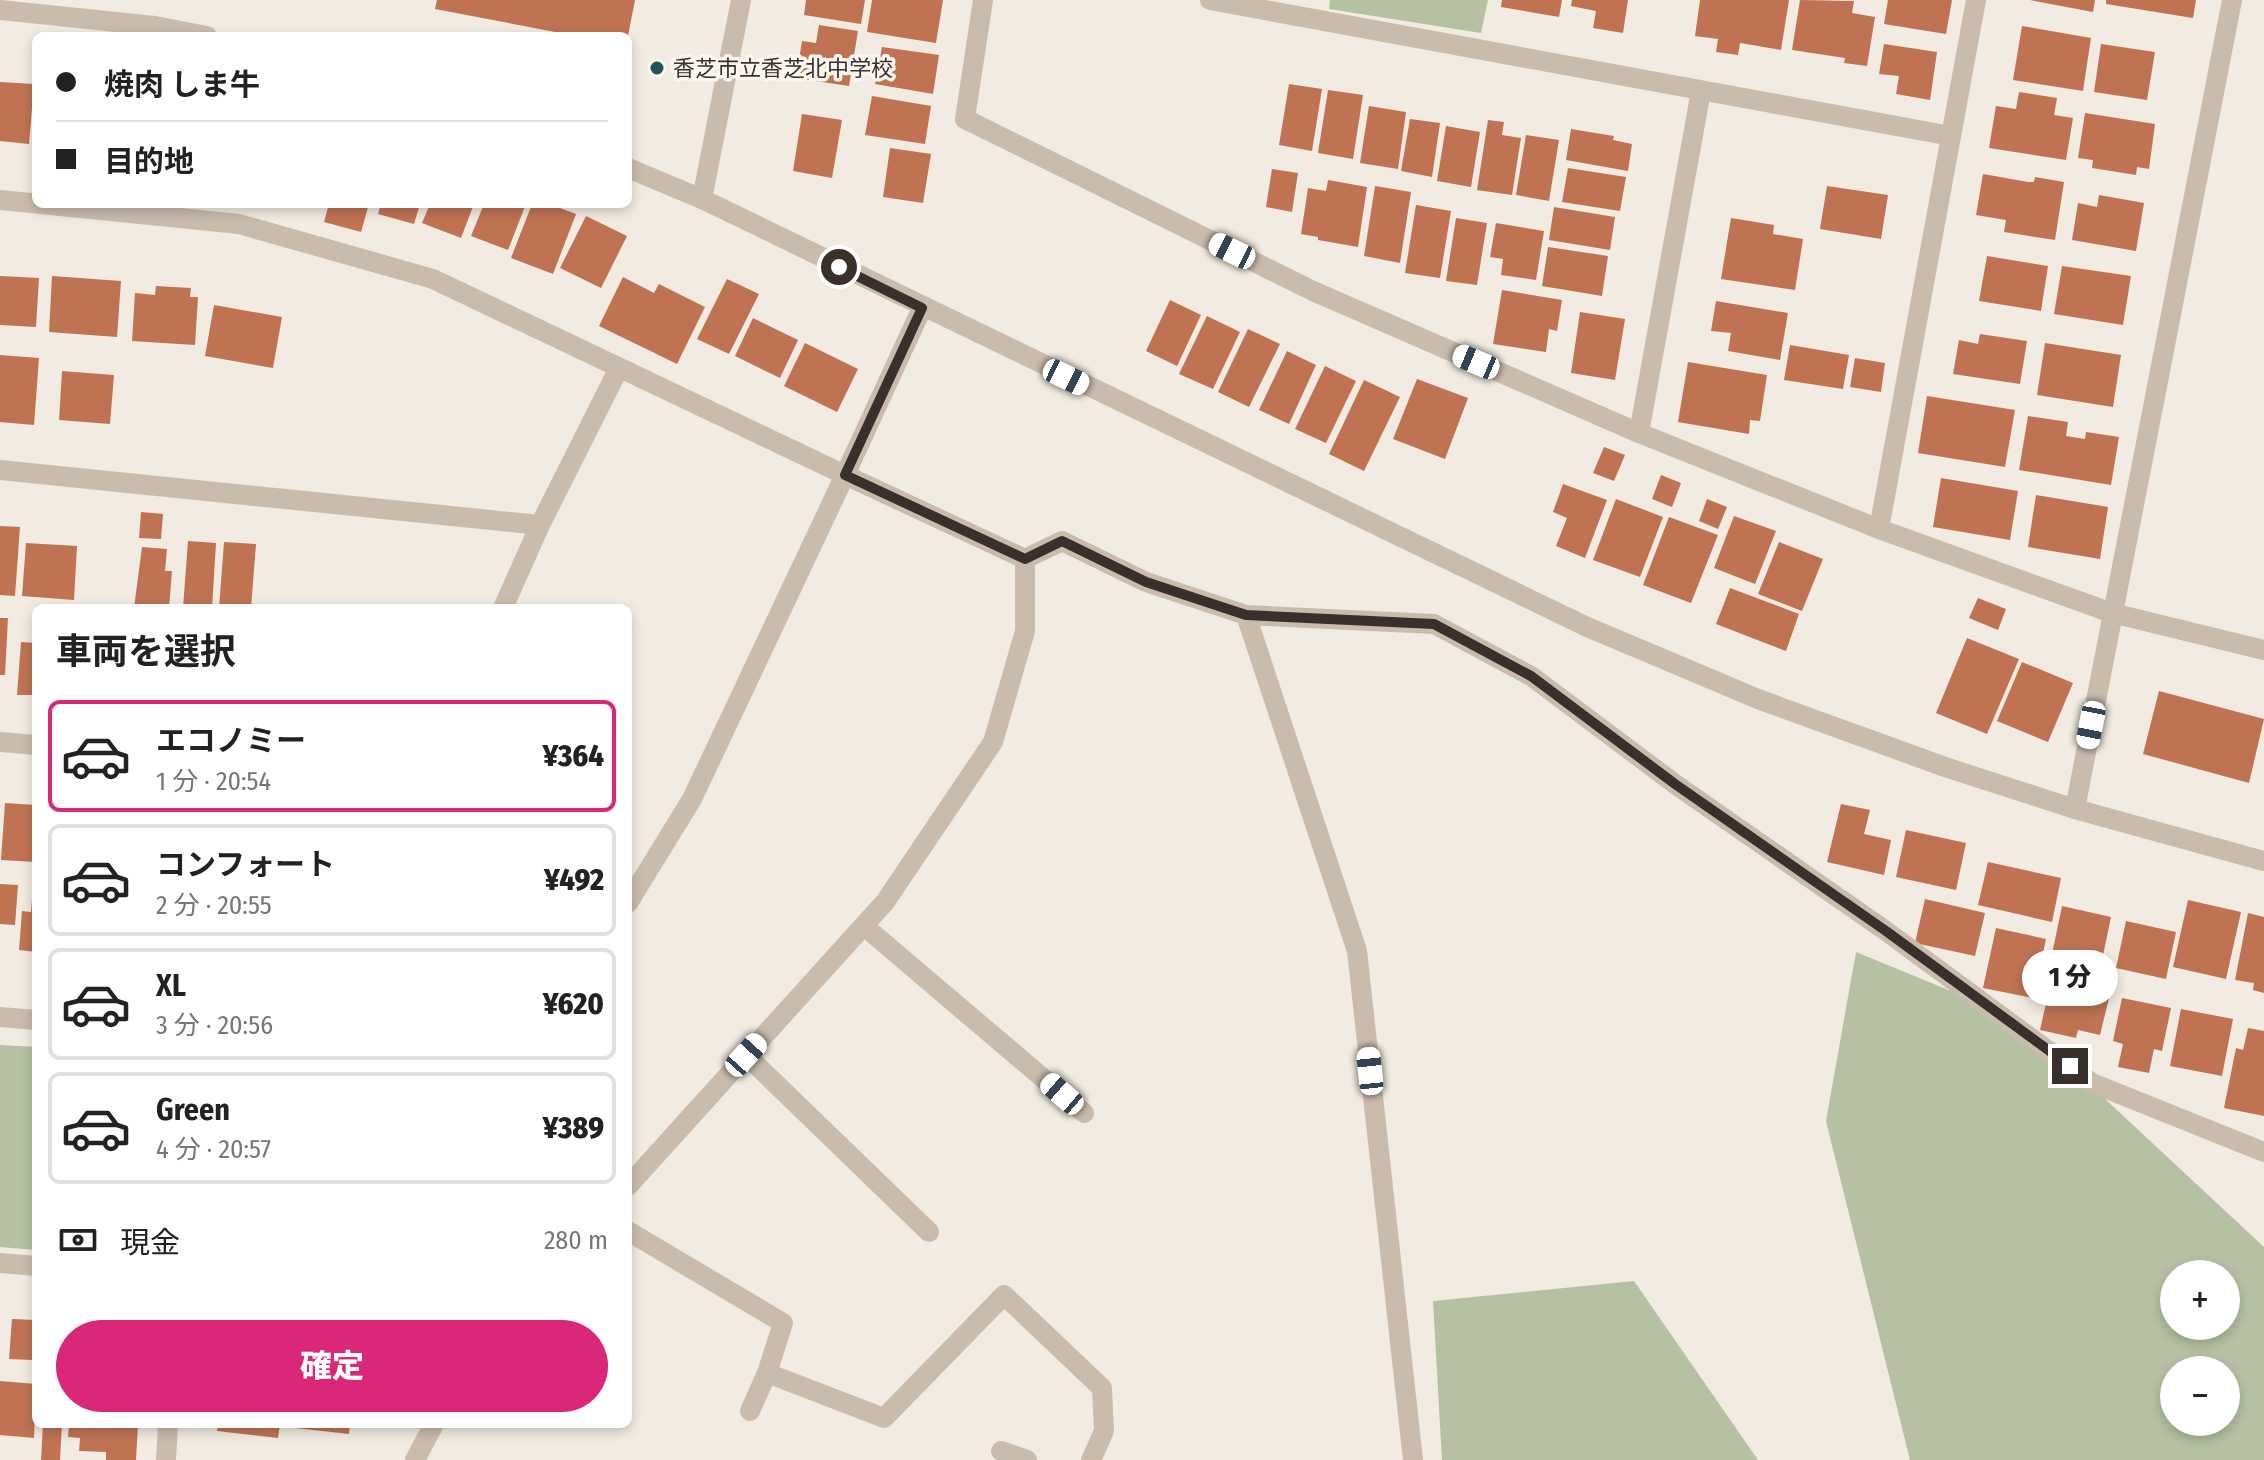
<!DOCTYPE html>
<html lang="ja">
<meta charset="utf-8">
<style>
:root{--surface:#fff;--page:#f2f2f2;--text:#222;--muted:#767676;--line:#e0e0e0;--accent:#db2777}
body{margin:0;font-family:"Fira Sans Condensed","Noto Sans JP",sans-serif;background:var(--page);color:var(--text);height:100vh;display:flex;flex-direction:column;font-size:30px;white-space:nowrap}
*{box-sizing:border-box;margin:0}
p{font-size:26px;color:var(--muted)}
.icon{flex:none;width:44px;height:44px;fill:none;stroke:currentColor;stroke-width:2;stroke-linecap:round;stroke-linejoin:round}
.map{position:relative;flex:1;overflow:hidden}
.sheet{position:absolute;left:32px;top:604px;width:600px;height:824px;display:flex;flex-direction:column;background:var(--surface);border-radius:12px;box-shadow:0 4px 12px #0003}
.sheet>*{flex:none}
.banner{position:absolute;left:32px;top:32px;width:600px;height:176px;border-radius:12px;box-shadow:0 4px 12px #0003;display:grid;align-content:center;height:176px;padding:0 24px;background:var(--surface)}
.fabs{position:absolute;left:2160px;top:1260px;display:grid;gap:16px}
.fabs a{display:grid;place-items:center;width:80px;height:80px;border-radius:50%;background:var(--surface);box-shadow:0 4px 12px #0003;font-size:40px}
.end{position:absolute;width:36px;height:36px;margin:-18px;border:10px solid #39302b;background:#fff;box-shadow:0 0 0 4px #fff}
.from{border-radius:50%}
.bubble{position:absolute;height:56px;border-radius:28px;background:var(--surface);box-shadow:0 4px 12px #0003;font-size:26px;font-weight:800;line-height:56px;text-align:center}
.car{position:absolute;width:24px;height:48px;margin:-24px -12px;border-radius:10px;box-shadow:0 0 6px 2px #0007;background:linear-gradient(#fff 24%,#345 0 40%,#fff 0 76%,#345 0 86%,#fff 0)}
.banner b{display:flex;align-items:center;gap:28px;height:76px;font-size:30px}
.banner b+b{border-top:2px solid var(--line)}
.banner i{width:20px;height:20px;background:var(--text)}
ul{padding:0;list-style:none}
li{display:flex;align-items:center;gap:24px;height:112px;margin:0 16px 12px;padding:0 8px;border:4px solid var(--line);border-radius:12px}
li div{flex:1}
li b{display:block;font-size:30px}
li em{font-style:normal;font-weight:800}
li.current{border-color:var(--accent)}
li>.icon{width:72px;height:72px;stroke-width:1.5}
h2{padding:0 24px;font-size:36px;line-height:96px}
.pay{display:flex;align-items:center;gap:20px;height:88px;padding:0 24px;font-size:30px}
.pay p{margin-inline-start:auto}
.action{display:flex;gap:16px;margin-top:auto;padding:16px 24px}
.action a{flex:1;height:92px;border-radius:48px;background:var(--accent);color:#fff;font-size:32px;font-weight:800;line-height:92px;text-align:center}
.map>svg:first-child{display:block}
.green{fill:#b5c1a2;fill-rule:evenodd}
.building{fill:#bf7353}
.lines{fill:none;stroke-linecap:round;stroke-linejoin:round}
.minor{stroke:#cabcad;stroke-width:20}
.route{stroke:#39302b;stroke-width:10}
.poi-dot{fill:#235258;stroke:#faf5ee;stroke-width:3}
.labels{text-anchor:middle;stroke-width:7;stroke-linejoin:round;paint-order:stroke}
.poi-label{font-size:22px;fill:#39302b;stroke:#faf5ee;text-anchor:start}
</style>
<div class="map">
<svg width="2264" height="1460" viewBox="0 0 2264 1460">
<rect width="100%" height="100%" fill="#f2ebe1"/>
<g class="green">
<polygon points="1330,0 1488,0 1481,33 1329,9"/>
<path d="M 1856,952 L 2019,1019 L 2264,1247 L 2264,1460 L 1910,1460 L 1826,1121 ZM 2174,1274 L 2226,1274 L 2226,1326 L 2174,1326 ZM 2174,1370 L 2226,1370 L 2226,1422 L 2174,1422 Z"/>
<polygon points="0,1045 36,1047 36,1250 0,1247"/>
<polygon points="1634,1281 1758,1460 1442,1460 1433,1301"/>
</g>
<g class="building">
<polygon points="437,0 635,0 628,36 576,36 435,9"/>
<polygon points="806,0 865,0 861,24 804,15"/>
<polygon points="872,0 943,0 936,43 867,32"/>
<polygon points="1502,0 1562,0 1559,17 1501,7"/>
<polygon points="1572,0 1628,0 1623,33 1593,28 1596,11 1571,6"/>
<polygon points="1700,0 1789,0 1781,50 1740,43 1738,55 1716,52 1718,39 1695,36"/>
<polygon points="1800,0 1854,1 1852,13 1875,17 1867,66 1844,63 1845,58 1792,50"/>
<polygon points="1888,0 1952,0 1946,34 1884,24"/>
<polygon points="2030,0 2095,0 2093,12"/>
<polygon points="2106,0 2196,0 2193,18 2106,4"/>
<polygon points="819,25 858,31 849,86 796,78 802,41 816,43"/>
<polygon points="2022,26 2091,38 2083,91 2013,80"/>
<polygon points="1884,44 1937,52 1930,100 1896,94 1899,76 1879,74"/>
<polygon points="2101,44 2155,52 2147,100 2094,92"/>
<polygon points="882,47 939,55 933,94 875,84"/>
<polygon points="0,82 34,84 29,144 0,141"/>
<polygon points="1289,84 1322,89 1312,151 1279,145"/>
<polygon points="1328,90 1363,95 1353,159 1318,153"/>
<polygon points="2019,92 2057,98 2054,115 2073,118 2066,160 1989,148 1996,106 2016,109"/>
<polygon points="872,96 931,106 925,144 865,135"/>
<polygon points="1369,106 1406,112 1398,169 1360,163"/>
<polygon points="2085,113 2155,124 2149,169 2137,167 2136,175 2092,168 2093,160 2078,158"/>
<polygon points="802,114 842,120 832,178 793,171"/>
<polygon points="1410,119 1440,123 1432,177 1401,171"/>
<polygon points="1488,120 1504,122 1502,135 1521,138 1512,195 1477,190"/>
<polygon points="1446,126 1480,132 1471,187 1437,181"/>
<polygon points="1571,129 1614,136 1613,140 1632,144 1628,171 1566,160"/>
<polygon points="1526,135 1559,140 1549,201 1516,195"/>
<polygon points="890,148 931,154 923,203 883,197"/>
<polygon points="1568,168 1626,177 1620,211 1562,202"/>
<polygon points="1272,169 1298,173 1292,212 1266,207"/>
<polygon points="1983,174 2028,182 2034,182 2035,177 2064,182 2055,240 2004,232 2006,220 1976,215"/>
<polygon points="1328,180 1367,187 1358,247 1318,240 1318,237 1301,234 1308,188 1326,191"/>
<polygon points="1375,186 1411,192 1400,263 1364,256"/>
<polygon points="1827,186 1888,195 1881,239 1820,229"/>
<polygon points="2099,195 2144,203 2136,251 2072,240 2078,203 2097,207"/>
<polygon points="329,204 369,204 361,232 324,222"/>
<polygon points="381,204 420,204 414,224 378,214"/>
<polygon points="430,204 474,204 461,238 422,223"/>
<polygon points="484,204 526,204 508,250 471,236"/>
<polygon points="532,204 549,204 576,214 553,274 511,258"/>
<polygon points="1416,205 1451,211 1440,278 1405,273"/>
<polygon points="1554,207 1615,217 1610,250 1549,240"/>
<polygon points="586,216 627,236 601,288 560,268"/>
<polygon points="1456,218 1487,223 1477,285 1446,281"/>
<polygon points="1731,218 1774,225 1773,234 1803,239 1795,290 1721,279"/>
<polygon points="1496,223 1544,231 1536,280 1501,275 1503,259 1490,257"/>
<polygon points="1548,247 1608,256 1602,296 1542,286"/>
<polygon points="1987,256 2048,266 2041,311 1979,301"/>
<polygon points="2062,266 2131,276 2123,325 2054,314"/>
<polygon points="0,276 39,278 36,327 0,325"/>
<polygon points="52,276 121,281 117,337 49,332"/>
<polygon points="623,277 654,293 659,284 705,307 677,364 599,326"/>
<polygon points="727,279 759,294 729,354 697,339"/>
<polygon points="156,286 191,288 190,297 198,297 195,345 132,341 135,293 155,295"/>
<polygon points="1502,290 1562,300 1557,331 1549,329 1546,352 1493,344"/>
<polygon points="1170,300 1201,315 1177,366 1146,351"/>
<polygon points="1716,301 1788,313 1780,360 1728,351 1731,333 1711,331"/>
<polygon points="214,305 282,317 273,368 205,356"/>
<polygon points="1580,312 1625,319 1615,380 1571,373"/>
<polygon points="1207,316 1240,332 1213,389 1179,374"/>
<polygon points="753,318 798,340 780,378 735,356"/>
<polygon points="1248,329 1280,344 1249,407 1218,392"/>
<polygon points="1980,334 2027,341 2020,384 1953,374 1959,340 1978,344"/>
<polygon points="805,343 858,369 837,412 784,386"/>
<polygon points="2045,343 2121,355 2113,407 2037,395"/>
<polygon points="1790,345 1849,355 1843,389 1784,380"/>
<polygon points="1287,351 1316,365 1289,424 1259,410"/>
<polygon points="0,355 39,358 34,425 0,422"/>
<polygon points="1855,358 1885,363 1881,392 1850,387"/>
<polygon points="1688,362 1767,375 1760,421 1750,420 1749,434 1678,422"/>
<polygon points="1325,366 1356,381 1326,443 1295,429"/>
<polygon points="62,371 114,375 110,424 59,420"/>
<polygon points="1417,379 1468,398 1445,459 1393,439"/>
<polygon points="1364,380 1400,397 1364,471 1329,454"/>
<polygon points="1927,396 2015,410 2005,467 1918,453"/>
<polygon points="2028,416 2068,422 2066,436 2085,439 2086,432 2119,437 2111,485 2019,470"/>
<polygon points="1604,447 1625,455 1614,481 1593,473"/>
<polygon points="1661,475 1681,483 1672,507 1652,499"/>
<polygon points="1941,478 2018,491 2010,540 1933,527"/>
<polygon points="1563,484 1607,500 1585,558 1556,546 1567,518 1553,512"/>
<polygon points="2036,495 2108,507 2100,559 2028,547"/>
<polygon points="1616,499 1663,517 1640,577 1593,560"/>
<polygon points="1707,499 1727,507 1718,529 1699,521"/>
<polygon points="141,512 163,514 161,539 139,538"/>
<polygon points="1734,516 1776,531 1755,584 1714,568"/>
<polygon points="1669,517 1718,535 1691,603 1643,585"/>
<polygon points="0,526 20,527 15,596 0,595"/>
<polygon points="188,541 216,543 212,608 183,608"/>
<polygon points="224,542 256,544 251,608 219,608"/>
<polygon points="1779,542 1823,559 1802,611 1758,594"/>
<polygon points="26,543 77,546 74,600 22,596"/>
<polygon points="142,547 167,549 165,571 172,571 169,608 134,608"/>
<polygon points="1730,588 1799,614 1786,651 1716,624"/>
<polygon points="1978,598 2006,609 1998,630 1969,618"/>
<polygon points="0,618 8,618 5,675 0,675"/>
<polygon points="1967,638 2019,659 1987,734 1936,713"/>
<polygon points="21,642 36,643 36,695 17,695"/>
<polygon points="2022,662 2073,683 2048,742 1997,721"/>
<polygon points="2159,691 2264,719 2249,783 2143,754"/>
<polygon points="5,803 36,805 36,862 1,860"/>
<polygon points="1841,804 1870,810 1864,834 1891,840 1884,875 1827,862"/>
<polygon points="1906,830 1966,843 1956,890 1896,877"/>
<polygon points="1988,862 2061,878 2052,922 1978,905"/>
<polygon points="0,884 18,885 15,925 0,924"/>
<polygon points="1925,899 1985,913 1975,956 1915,943"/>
<polygon points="32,900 36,900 36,952 19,950 22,911 31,912"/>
<polygon points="2188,900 2241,912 2226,979 2173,967"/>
<polygon points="2062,906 2111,917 2101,965 2052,954"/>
<polygon points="2248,913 2264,917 2264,993 2253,990 2254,983 2235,980"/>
<polygon points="2126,921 2176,932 2166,979 2116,968"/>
<polygon points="1996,928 2046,939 2033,998 1983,988"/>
<polygon points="2052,977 2111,990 2100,1035 2078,1030 2076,1038 2040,1030"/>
<polygon points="2122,998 2171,1008 2162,1051 2154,1049 2149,1073 2118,1067 2123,1044 2113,1041"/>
<polygon points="2181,1009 2233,1019 2222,1076 2170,1066"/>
<polygon points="2248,1028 2264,1031 2264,1116 2224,1108 2236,1048 2243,1050"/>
<polygon points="12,1319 35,1320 32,1360 9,1359"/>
<polygon points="0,1381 36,1384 34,1438 0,1435"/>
<polygon points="43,1424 62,1424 60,1460 41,1460"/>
<polygon points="69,1424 138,1424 136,1460 106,1460 106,1452 79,1451 80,1438 68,1437"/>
<polygon points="218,1424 280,1424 278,1438 217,1431"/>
<polygon points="296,1424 350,1424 349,1434 295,1428"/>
</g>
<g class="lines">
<g class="minor">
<polyline points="983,0 965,119 1313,291 1639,433 1879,529 2112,613 2264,650"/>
<polyline points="1210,0 1951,136"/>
<polyline points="0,10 155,26 207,36"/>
<polyline points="628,168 702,199 1585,626 1758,699 1945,767 2075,809 2264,861"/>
<polyline points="702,199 741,0"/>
<polyline points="0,200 239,224 433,279 845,475 922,308"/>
<polyline points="1639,433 1701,91"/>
<polyline points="0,470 540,525"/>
<polyline points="1879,529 1976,0"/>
<polyline points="503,608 540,525 619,368"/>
<polyline points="1246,615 1357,951 1413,1460"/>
<polyline points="0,742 36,745"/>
<polyline points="2075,809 2232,0"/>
<polyline points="628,903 692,799 845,475 1025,559"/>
<polyline points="864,926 1084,1113"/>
<polyline points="0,1017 36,1020"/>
<polyline points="746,1055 929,1232"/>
<polyline points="628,1186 885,902 993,742 1025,631 1025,559 1062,541 1146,582 1246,615 1434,624 1531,676 1675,784 1886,931 2092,1083 2264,1152"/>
<polyline points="628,1231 783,1323 767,1373 750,1411"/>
<polyline points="0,1263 36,1266"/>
<polyline points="767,1373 884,1418 1004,1295 1102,1388 1104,1431 1091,1460"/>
<polyline points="1001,1451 1027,1460"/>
<polyline points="166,1460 168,1424"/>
<polyline points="415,1460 434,1424"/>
</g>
</g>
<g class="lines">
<polyline class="route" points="839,267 922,308 845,475 1025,559 1062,541 1146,582 1246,615 1434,624 1531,676 1675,784 1886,931 2070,1066"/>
</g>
<circle class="poi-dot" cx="657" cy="68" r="8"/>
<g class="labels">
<g class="poi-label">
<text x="673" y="76">香芝市立香芝北中学校</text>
</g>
</g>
</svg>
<div class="fabs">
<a>+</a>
<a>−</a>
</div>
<i class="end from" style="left:839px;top:267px"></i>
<i class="end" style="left:2070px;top:1066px"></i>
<div class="bubble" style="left:2022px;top:950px;width:96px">1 分</div>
<i class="car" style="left:1232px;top:251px;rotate:296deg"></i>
<i class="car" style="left:1476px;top:362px;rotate:293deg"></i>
<i class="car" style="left:1066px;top:377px;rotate:116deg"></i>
<i class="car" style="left:2091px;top:725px;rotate:191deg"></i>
<i class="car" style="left:746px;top:1055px;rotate:42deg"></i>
<i class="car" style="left:1370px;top:1071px;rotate:354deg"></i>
<i class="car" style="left:1062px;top:1094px;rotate:311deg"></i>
<div class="banner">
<b><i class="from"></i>焼肉 しま牛</b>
<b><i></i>目的地</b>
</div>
<section class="sheet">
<h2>車両を選択</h2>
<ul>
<li class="current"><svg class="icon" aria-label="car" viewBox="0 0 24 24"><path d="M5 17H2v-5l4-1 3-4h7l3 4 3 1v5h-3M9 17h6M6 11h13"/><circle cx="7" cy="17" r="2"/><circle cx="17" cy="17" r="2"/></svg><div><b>エコノミー</b><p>1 分 · 20:54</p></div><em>¥364</em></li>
<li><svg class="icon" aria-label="car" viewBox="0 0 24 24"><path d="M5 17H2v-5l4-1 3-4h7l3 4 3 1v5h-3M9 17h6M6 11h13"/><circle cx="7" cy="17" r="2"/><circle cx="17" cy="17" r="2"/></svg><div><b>コンフォート</b><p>2 分 · 20:55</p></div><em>¥492</em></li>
<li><svg class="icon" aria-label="car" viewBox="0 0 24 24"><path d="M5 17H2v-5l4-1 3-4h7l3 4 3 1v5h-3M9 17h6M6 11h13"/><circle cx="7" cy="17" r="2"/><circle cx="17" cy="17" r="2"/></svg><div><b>XL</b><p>3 分 · 20:56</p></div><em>¥620</em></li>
<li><svg class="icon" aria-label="car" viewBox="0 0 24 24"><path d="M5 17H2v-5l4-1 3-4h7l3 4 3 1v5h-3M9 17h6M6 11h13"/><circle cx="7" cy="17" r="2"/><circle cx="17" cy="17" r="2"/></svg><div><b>Green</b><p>4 分 · 20:57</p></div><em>¥389</em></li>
</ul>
<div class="pay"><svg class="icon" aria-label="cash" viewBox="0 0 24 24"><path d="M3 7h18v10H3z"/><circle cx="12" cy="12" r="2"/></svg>現金<p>280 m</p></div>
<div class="action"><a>確定</a></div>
</section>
</div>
